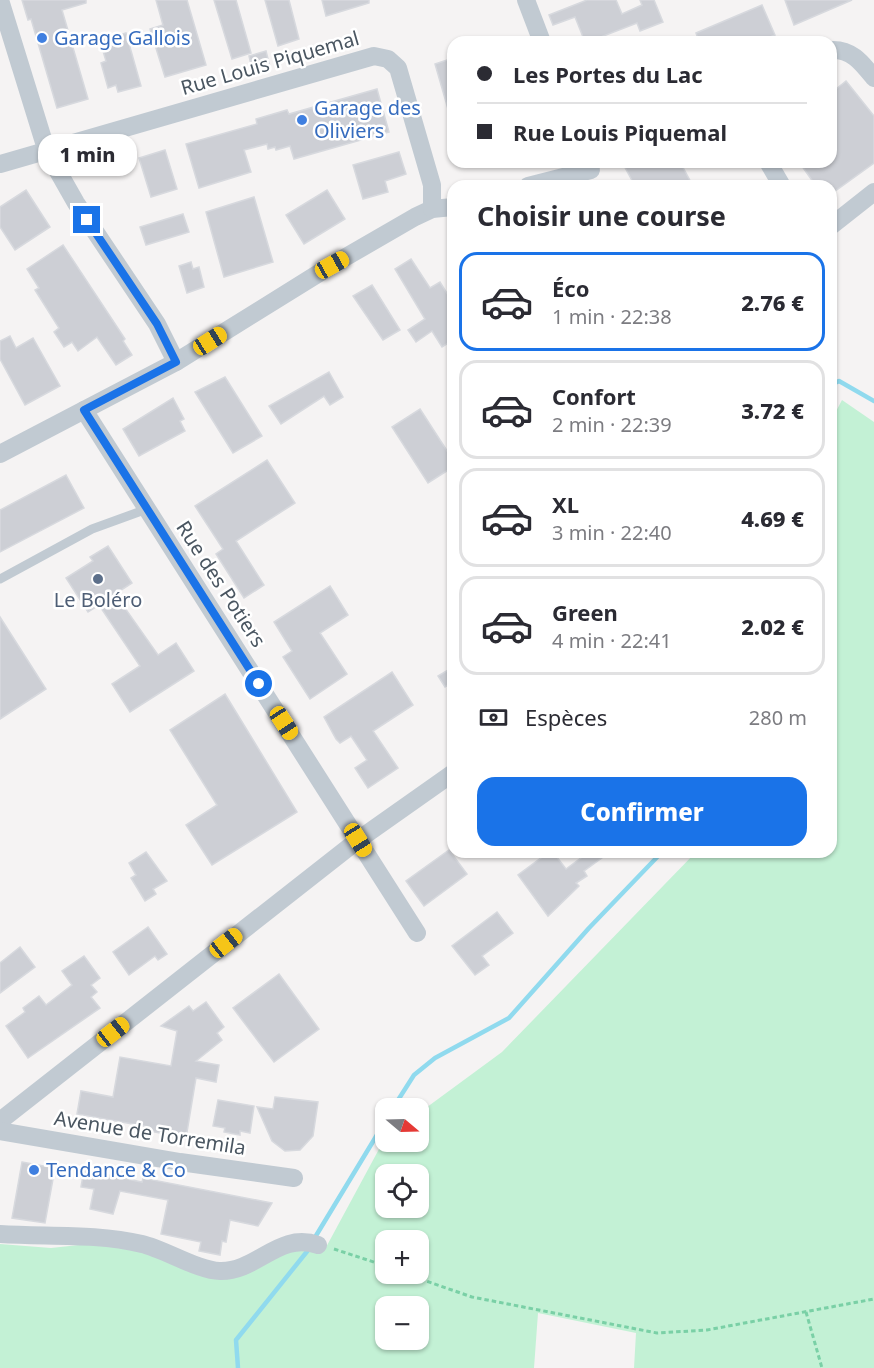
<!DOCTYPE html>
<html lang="fr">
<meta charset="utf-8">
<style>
:root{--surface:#fff;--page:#f2f2f3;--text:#2b2b33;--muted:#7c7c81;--line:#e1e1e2;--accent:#1a73e8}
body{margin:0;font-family:"Noto Sans",sans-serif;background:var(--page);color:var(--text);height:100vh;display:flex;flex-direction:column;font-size:22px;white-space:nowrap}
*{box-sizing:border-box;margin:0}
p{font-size:20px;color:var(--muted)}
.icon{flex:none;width:33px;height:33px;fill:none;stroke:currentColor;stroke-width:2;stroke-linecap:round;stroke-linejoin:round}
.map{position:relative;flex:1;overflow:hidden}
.sheet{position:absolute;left:447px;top:180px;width:390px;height:678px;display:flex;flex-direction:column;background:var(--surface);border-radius:18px;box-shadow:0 2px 4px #0004}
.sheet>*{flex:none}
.hud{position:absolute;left:447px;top:36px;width:390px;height:132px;border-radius:18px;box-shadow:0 2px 4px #0004;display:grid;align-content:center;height:132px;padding:0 30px;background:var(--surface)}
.needle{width:39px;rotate:109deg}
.tools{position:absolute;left:375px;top:1098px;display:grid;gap:12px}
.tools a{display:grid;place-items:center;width:54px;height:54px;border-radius:12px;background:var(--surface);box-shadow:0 2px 4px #0004;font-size:30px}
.end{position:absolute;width:27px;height:27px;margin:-14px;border:8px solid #1a73e8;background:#fff;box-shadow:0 0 0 3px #fff}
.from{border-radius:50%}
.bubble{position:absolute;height:42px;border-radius:18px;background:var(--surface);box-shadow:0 2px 4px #0004;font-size:20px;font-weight:800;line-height:42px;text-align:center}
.car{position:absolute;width:18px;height:36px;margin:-18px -9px;border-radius:8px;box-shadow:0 0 4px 2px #0007;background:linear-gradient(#f5c518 24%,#345 0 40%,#f5c518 0 76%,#345 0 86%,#f5c518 0)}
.hud b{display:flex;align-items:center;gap:21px;height:57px;font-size:22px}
.hud b+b{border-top:2px solid var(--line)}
.hud i{width:15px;height:15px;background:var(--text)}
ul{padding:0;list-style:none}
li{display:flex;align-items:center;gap:18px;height:99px;margin:0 12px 9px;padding:0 18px;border:3px solid var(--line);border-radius:18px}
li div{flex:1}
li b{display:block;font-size:22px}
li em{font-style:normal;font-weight:800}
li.active{border-color:var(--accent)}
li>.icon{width:54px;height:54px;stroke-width:1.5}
h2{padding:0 30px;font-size:27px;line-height:72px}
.pay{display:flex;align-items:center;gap:15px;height:66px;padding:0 30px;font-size:22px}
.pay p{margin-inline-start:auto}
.action{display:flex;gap:12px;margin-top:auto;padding:12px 30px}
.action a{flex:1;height:69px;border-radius:18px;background:var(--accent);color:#fff;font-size:24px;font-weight:800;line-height:69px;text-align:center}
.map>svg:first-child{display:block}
.grass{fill:#c3f1d5;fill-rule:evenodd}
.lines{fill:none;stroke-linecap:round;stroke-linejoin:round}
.stream{stroke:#90daee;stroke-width:4.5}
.building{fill:#cdcfd5;stroke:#d7d9de;stroke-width:1.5}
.path{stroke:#7ad0a6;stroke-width:3;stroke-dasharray:4.5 3;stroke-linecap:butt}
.lane{stroke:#c1cad2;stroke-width:9}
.street{stroke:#c1cad2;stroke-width:18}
.route{stroke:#1a73e8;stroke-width:8}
.shop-dot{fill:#3f7fe0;stroke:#fff;stroke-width:2}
.service-dot{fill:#5c6f8a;stroke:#fff;stroke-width:2}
.labels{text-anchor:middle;stroke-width:5;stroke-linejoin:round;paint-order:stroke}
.shop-label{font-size:20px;fill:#366cbe;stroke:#fff;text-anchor:start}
.street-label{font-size:20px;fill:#4a5661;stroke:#fff}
.service-label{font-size:20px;fill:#4e5e75;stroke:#fff}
</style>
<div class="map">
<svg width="874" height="1368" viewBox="0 0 874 1368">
<rect width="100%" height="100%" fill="#f5f3f3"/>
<path class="grass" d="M 842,400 L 874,422 L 874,1368 L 634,1368 L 636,1333 L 538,1313 L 534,1368 L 0,1368 L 0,1244 L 51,1248 L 107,1242 L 137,1248 L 203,1274 L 300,1246 L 324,1251 L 385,1138 L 386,1142 L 418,1142 L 419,1113 L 502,1052 L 696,852 L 831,852 L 831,421 ZM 386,1174 L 418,1174 L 418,1208 L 386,1208 ZM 386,1240 L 418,1240 L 418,1274 L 386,1274 ZM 386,1306 L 418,1306 L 418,1340 L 386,1340 Z"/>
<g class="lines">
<g class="stream">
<polyline points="831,385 839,381 874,401"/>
<polyline points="393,1108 414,1075 435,1058 509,1018 589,928 662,852"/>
<polyline points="314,1239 386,1120"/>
<polyline points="238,1368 236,1340 309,1249"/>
</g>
</g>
<g class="building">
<polygon points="22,0 86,0 86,3 62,10 88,99 57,108 31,19 28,20"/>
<polygon points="156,0 187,0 206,65 165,77 150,29 163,25"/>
<polygon points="214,0 236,0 251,53 232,59"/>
<polygon points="265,0 289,0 299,39 278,46"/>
<polygon points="322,0 369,0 369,3 326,16"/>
<polygon points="587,0 616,0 622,14 642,5 640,0 654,0 663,22 640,31 637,23 588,42 585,42 575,17 553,25 549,15"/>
<polygon points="785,0 852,0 794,25"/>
<polygon points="762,5 775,35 758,42 699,42 696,33"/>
<polygon points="126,33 141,86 118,92 116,85 108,88 101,63 106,61 100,41"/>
<polygon points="266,51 270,67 253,73 249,56"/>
<polygon points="453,58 453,115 450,116 435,64"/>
<polygon points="846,81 874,116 874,163 831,194 831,186 816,186 799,162 831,162 831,93"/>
<polygon points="377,89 389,132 294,159 290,146 276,150 275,147 268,149 267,144 244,150 251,172 199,188 186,144 257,124 256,119 287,110 289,114"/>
<polygon points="165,150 177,189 151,197 139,158"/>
<polygon points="399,152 406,174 385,181 388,192 363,199 353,165"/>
<polygon points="622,162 680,162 693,186 635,186"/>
<polygon points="26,190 50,227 15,250 0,227 0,207"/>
<polygon points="327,190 345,219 304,244 286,215"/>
<polygon points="254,197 273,262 224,277 206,212"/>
<polygon points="183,214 189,232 146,245 140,227"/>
<polygon points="63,245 125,339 123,341 132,355 116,365 97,337 78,351 72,342 64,347 54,332 59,328 35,290 39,288 27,269"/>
<polygon points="411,259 430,288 440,282 453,303 453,340 442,347 432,331 416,342 408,330 425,319 395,269"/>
<polygon points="191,262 193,269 199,267 204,287 187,293 179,266"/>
<polygon points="372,285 400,330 383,340 353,296"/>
<polygon points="10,336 16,348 33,338 60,386 25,405 0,359 0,341"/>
<polygon points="329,372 343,397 330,405 324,396 281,424 269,406"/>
<polygon points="225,377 262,436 233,453 195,392"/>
<polygon points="173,398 184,419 180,421 185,431 139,456 123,429"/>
<polygon points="420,409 453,460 453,467 428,483 392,427"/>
<polygon points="267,460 295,503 236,541 264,585 244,598 216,554 223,549 195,506"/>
<polygon points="66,475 84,508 0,552 0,510"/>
<polygon points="108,546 132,583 115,594 158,655 176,643 194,671 130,712 112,684 140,666 99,605 88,612 66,578 93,561 90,557"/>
<polygon points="330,586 348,615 320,633 347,674 310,699 283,657 292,651 274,622"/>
<polygon points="0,617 46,689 0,719"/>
<polygon points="453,667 453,682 445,687 438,676"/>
<polygon points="392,672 413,705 373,731 398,768 368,788 355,768 367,760 351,736 340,743 336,739 324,717"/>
<polygon points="225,694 297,812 212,865 186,825 217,805 170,730"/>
<polygon points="449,850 467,874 424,906 406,881"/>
<polygon points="146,852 167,881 153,889 156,894 145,901 131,878 136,875 129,863"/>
<polygon points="549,852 553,852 566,869 589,852 610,852 584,871 587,876 576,883 579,886 548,916 518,875"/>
<polygon points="497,912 513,933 482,956 489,965 475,975 452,946"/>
<polygon points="148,927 167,954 158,960 155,956 129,975 113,952"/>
<polygon points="20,947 35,967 0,993 0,963"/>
<polygon points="84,956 100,978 91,985 97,992 91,997 100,1008 28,1058 6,1026 25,1012 23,1008 39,996 46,1005 72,985 62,971"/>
<polygon points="279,974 319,1029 274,1062 233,1008"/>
<polygon points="206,1002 224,1027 217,1033 222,1040 196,1061 219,1065 216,1082 196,1078 186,1138 149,1131 149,1127 77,1114 81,1091 113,1097 120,1057 171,1066 177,1031 161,1026 189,1006 193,1011"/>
<polygon points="275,1097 318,1102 313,1136 300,1150 285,1151 272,1141 257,1107 273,1109"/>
<polygon points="218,1100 254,1106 250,1133 240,1131 240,1135 224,1132 225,1128 213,1126"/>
<polygon points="22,1162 55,1168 45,1223 12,1218"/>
<polygon points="84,1170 142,1182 143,1178 272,1203 258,1226 230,1220 226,1242 222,1241 220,1255 199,1251 201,1242 161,1234 168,1200 120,1191 113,1214 90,1209 94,1189 81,1187"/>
</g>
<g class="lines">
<g class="path">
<polyline points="334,1249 386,1266"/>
<polyline points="406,1274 472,1297 657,1333 707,1330 874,1299"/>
<polyline points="806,1312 822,1368"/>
</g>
<polyline class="lane" points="0,579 92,529 147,509"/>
<g class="street">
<polyline points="0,0 47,152 76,203 157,324 176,362 332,265 415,217 432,209 453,207"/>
<polyline points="526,0 542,42"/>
<path d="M 831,50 C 852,49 862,63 874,78"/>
<polyline points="768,162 782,186"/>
<polyline points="0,164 374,56 388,59 398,68 432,185 432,209"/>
<polyline points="528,186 591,170"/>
<polyline points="831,226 874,192"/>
<polyline points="84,410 417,933"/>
<polyline points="0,454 176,362"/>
<polyline points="0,1121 358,840 453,773"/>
<polyline points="0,1131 180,1162 294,1178"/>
<path d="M 0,1234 C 47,1237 96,1233 142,1244 C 164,1249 199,1271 220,1271 C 257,1272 279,1231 318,1245"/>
</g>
</g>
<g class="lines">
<polyline class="route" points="87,220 157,324 176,362 84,410 259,684"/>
</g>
<g class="shop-dot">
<circle cx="42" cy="38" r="6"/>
<circle cx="302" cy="120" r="6"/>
<circle cx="34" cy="1170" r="6"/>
</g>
<circle class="service-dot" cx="98" cy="579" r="6"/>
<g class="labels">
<g class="shop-label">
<text x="54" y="45">Garage Gallois</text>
<text x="314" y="115">Garage des<tspan x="314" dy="23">Oliviers</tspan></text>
<text x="46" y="1177">Tendance &amp; Co</text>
</g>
<g class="street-label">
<text transform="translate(270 63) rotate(-16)" y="7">Rue Louis Piquemal</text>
<text transform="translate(221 584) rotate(57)" y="7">Rue des Potiers</text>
<text transform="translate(150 1133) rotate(9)" y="7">Avenue de Torremila</text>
</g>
<g class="service-label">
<text x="98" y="607">Le Boléro</text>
</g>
</g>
</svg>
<div class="tools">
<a><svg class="needle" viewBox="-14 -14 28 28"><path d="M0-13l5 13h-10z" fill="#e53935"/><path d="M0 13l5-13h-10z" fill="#7c7c81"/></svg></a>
<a><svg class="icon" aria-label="locate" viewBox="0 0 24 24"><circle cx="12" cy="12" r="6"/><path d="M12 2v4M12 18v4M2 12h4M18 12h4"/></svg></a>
<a>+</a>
<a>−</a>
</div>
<i class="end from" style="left:259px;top:684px"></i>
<i class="end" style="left:87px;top:220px"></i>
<div class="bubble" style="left:38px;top:134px;width:99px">1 min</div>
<i class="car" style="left:332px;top:265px;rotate:61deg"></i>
<i class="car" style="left:210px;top:341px;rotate:58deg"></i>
<i class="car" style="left:284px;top:723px;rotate:147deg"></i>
<i class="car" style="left:358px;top:840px;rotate:148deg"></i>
<i class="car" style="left:226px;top:943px;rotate:52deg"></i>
<i class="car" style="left:113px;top:1032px;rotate:52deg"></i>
<div class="hud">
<b><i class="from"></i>Les Portes du Lac</b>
<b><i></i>Rue Louis Piquemal</b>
</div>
<section class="sheet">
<h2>Choisir une course</h2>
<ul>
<li class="active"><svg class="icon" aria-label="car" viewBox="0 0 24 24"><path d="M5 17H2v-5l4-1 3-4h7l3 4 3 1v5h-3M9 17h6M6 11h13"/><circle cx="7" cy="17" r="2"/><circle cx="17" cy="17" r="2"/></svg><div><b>Éco</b><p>1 min · 22:38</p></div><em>2.76 €</em></li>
<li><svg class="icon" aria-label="car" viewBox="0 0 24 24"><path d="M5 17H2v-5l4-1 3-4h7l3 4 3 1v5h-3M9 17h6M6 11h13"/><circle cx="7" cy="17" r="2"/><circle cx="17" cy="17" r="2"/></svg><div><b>Confort</b><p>2 min · 22:39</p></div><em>3.72 €</em></li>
<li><svg class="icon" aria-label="car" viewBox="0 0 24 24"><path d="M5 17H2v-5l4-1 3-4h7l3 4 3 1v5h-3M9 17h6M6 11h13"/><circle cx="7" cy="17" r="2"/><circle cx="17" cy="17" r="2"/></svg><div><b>XL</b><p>3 min · 22:40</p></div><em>4.69 €</em></li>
<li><svg class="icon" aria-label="car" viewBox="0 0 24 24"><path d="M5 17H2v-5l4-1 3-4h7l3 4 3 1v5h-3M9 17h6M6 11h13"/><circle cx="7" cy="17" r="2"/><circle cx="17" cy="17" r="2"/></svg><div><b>Green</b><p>4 min · 22:41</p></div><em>2.02 €</em></li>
</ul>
<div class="pay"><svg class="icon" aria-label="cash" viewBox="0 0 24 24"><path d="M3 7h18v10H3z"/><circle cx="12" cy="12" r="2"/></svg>Espèces<p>280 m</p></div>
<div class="action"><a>Confirmer</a></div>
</section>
</div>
